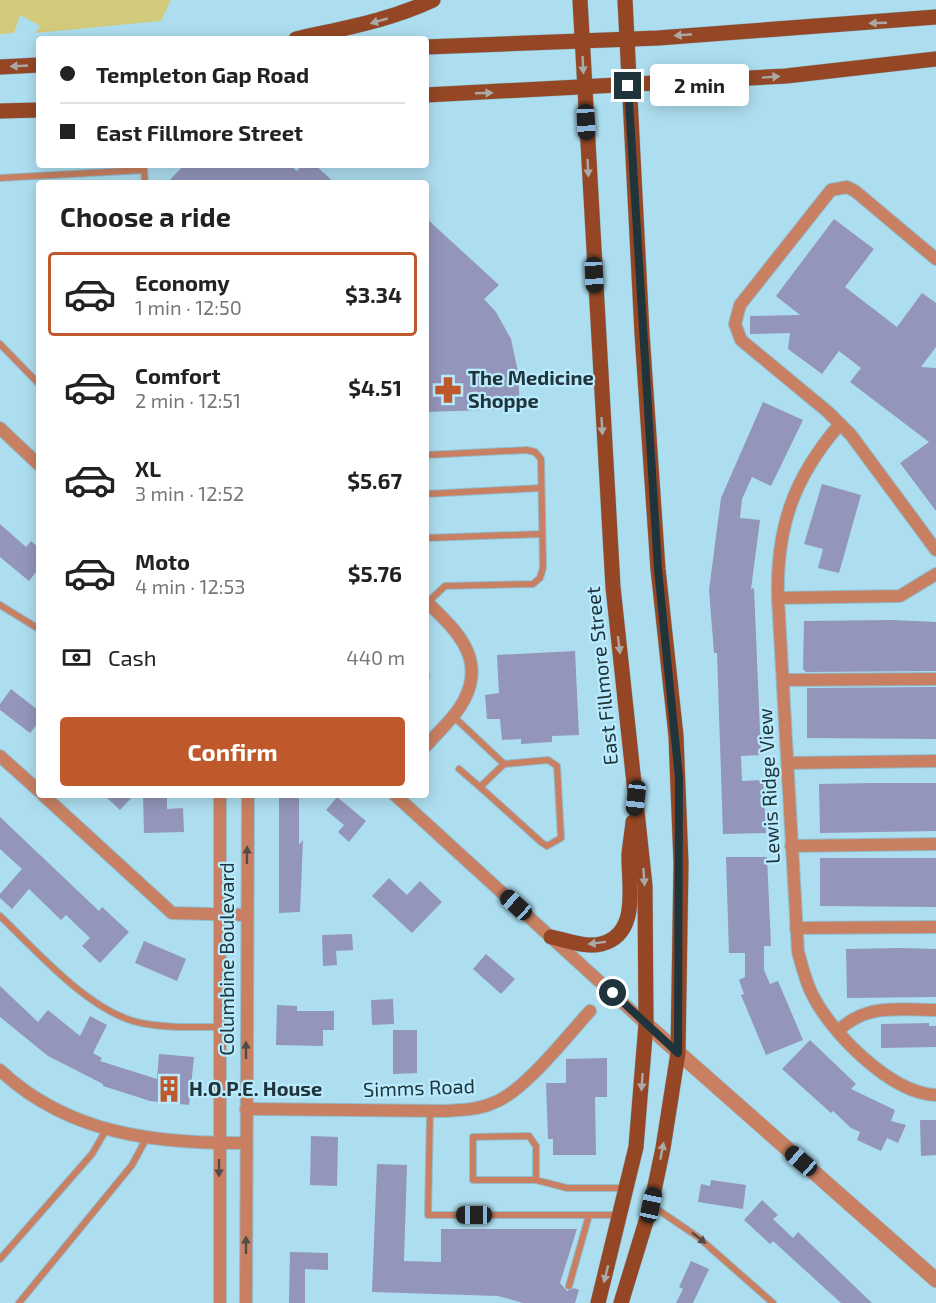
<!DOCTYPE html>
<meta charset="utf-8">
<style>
:root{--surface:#fff;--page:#f6f6f6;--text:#222;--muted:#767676;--line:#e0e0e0;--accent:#bf592b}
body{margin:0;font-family:"Exo 2",sans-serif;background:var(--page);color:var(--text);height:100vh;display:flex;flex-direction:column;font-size:22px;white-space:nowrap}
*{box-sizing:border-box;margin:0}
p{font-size:20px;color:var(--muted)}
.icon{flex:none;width:33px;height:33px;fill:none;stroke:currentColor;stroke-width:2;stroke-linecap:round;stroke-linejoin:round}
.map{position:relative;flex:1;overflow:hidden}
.drawer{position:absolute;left:36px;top:180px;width:393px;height:618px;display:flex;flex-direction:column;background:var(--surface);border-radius:6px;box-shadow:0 3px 15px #0003}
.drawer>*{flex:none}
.hud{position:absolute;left:36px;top:36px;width:393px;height:132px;border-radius:6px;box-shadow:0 3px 15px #0003;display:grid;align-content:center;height:132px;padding:0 24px;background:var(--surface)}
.end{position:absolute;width:27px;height:27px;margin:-14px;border:8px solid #20343b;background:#fff;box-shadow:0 0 0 3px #fff}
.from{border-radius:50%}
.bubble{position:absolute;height:42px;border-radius:6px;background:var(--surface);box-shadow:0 3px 15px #0003;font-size:20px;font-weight:700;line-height:42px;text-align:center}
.car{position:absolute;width:18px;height:36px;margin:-18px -9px;border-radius:8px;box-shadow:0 0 4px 2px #0007;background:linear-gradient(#222 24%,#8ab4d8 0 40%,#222 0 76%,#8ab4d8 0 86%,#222 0)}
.hud b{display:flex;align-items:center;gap:21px;height:57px;font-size:22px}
.hud b+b{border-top:2px solid var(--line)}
.hud i{width:15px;height:15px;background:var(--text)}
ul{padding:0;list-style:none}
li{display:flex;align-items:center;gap:18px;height:84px;margin:0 12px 9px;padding:0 12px;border:3px solid transparent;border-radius:6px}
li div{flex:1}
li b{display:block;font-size:22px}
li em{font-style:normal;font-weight:700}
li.on{border-color:var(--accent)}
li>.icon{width:54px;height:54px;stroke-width:1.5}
h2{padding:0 24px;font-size:27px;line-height:72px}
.pay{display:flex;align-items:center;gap:15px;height:66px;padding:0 24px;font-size:22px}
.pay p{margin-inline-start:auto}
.button{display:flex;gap:12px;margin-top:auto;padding:12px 24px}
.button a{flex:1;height:69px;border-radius:6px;background:var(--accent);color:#fff;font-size:24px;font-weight:700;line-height:69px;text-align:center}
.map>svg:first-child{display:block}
.green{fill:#d3cb7c}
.building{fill:#9395bb}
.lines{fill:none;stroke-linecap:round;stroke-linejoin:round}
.service-casing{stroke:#91bccc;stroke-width:8}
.minor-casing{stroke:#91bccc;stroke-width:14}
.tertiary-casing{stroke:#91bccc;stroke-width:16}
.primary-casing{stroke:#91bccc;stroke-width:16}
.service{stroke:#c98062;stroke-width:6}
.minor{stroke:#c98062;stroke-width:12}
.tertiary{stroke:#c98062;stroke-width:15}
.primary{stroke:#954725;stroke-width:15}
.oneway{fill:#aba9a7}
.oneway2{fill:#534b47}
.route{stroke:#20343b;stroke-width:8}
.labels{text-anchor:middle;stroke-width:4.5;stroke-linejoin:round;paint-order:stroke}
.poi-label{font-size:20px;font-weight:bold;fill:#20343b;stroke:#b9ebfd;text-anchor:start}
.street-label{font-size:20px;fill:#20343b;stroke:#b9ebfd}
</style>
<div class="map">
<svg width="936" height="1303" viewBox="0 0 936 1303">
<rect width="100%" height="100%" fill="#addef0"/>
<polygon class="green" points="0,0 171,0 161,21 35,33 40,26 20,15 14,33 0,34"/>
<g class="building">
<polygon points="184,165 289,165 297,171 302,165 315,165 335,183 167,183"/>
<polygon points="426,218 499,285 484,299 496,312 511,339 518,372 520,409 426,412"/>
<polygon points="834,219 874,249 845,287 897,327 922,293 936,303 936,347 921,367 936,368 936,511 900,463 929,442 850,382 861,368 839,351 822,374 788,349 790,333 750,334 750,316 800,315 776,296"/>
<polygon points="763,402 803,420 771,486 752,477 742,499 740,518 760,520 751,589 754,588 761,755 741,756 742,781 763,780 766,833 723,834 717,653 714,653 709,590 721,498"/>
<polygon points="822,484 861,495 839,573 818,568 823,549 804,544"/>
<polygon points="0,524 26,547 31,541 39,548 39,568 29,581 0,557"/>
<polygon points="893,620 936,622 936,671 806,672 803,669 804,621"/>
<polygon points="575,651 579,735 552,736 552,742 521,744 521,739 502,740 500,719 487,719 485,695 499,693 497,655"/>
<polygon points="936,687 936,739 807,738 807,688"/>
<polygon points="11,689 39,711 39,722 30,733 0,710 0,704"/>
<polygon points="873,783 936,783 936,831 820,833 819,784"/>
<polygon points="104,795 134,795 120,810"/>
<polygon points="279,795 299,795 299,845 303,840 300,912 279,913"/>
<polygon points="143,796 167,796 167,809 183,808 184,832 144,833"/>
<polygon points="337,797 366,821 349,842 338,832 344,825 326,810"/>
<polygon points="0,817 99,911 102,907 129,932 100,963 82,946 90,938 66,915 61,920 29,889 12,909 0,898 0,894 22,869 0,849"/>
<polygon points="726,857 767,857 771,946 764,946 764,970 770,984 778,981 803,1040 766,1055 741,995 744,994 739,980 745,977 745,953 729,953"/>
<polygon points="820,858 936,858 936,907 820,906"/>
<polygon points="389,878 407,895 420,881 442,902 412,933 372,896"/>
<polygon points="352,934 353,950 336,951 337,965 323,966 322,935"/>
<polygon points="144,941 186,959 177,981 135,963"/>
<polygon points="900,948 936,949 936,997 847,998 846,949"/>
<polygon points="486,954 515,979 501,994 473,969"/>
<polygon points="0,986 38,1022 48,1010 80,1036 90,1016 107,1025 93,1053 102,1058 100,1061 157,1079 159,1054 194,1057 189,1105 150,1101 103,1086 103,1084 48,1056 0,1017"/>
<polygon points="393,999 394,1024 372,1025 371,1000"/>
<polygon points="277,1005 297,1006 297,1011 334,1011 334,1030 323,1030 323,1046 276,1045"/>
<polygon points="929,1023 929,1026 936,1026 936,1047 881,1048 881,1024"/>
<polygon points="393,1030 417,1030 417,1073 393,1074"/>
<polygon points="810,1040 856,1084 851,1089 895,1110 891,1121 906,1125 898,1143 887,1138 881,1151 857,1140 860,1132 851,1128 833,1111 831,1113 782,1069"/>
<polygon points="607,1058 607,1097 595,1097 596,1155 553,1155 553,1139 548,1139 546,1083 566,1083 566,1059"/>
<polygon points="920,1120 936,1120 936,1155 921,1156"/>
<polygon points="311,1136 338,1137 337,1186 310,1185"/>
<polygon points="377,1164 407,1165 404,1261 441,1262 441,1229 577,1229 560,1283 567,1291 574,1288 579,1290 575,1303 523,1303 498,1296 372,1292"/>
<polygon points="711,1180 746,1185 743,1209 698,1202 701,1184 710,1186"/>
<polygon points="762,1200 778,1215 773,1219 793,1238 798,1232 872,1303 841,1303 773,1241 770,1244 744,1220"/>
<polygon points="290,1252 328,1253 328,1270 305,1269 305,1303 289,1303"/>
<polygon points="691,1261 709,1269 693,1303 676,1303 683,1289 679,1287"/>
</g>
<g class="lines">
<defs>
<g id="service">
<polyline points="0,178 144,170 145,183"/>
<polyline points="0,344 39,384"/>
<polyline points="426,455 527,450 535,452 541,459 543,568 540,578 533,584 445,586 428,602"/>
<polyline points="426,494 541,488"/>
<polyline points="426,538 542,534"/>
<polyline points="0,605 39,629"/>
<polyline points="426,675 426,677"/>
<polyline points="453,716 504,764 480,787 541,842 547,846 561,838 557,766 548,760 504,764"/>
<polyline points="459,769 480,787"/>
<path d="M 0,916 C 37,951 90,1013 141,1023 C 166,1028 193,1027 219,1027"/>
<polyline points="430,1111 428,1215 617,1215"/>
<polyline points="536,1180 536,1146 529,1136 473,1137 473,1180 536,1180 567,1188 624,1188"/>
<polyline points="651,1205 698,1237 773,1303"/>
<polyline points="0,1259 92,1154 106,1130"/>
<polyline points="569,1286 589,1215"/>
<polyline points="19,1303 132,1165 146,1139"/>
</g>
<g id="minor">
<polyline points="936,259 855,191 847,187 831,190 740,305 735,324 741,340 828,412 851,435 936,550"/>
<path d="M 840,424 C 794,477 776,527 778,598 L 798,952 C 802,966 805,979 811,992 C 829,1031 891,1094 936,1095"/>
<polyline points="0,428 39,465"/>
<polyline points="778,598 900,596 936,574"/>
<path d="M 426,601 C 457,631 490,661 460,707 C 451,721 437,733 426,746"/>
<polyline points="783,680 936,679"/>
<polyline points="0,756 39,791"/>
<polyline points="788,763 936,761"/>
<polyline points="43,795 172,913 247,915"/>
<polyline points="395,795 646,1024"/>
<polyline points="791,846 936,844"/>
<polyline points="796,928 936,927"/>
<path d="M 838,1031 C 867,1003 898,1010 936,1010"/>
<path d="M 0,1070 C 68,1134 156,1144 246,1143"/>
<path d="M 246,1109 L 443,1111 C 460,1110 477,1110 493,1103 C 524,1092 566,1037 590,1011"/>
<polyline points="220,1303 220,795"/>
<polyline points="246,1303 248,795"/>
</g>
<polyline id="tertiary" points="646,1024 936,1280"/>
<g id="primary">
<polyline points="580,0 613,587 645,886 646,1024 636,1147 598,1303"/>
<path d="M 296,39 C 344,28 388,21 433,0"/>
<polyline points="426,47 658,38 936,17"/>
<polyline points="0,67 39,65"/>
<polyline points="426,95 786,76 936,59"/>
<polyline points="0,111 39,110"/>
<path d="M 551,937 C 566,940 586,948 601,944 C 641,934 628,883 629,854 C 630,844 632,833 633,822"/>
<polyline points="621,1303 651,1205 663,1148 678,1053 681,863 676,736 658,569 642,333 625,0"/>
</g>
</defs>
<use href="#service" class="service-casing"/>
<use href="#minor" class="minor-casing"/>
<use href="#tertiary" class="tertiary-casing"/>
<use href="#primary" class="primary-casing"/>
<use href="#service" class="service"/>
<use href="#minor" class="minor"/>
<use href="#tertiary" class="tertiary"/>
<use href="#primary" class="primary"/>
</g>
<defs><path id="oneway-solid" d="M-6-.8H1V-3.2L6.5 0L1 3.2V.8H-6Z" transform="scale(1.5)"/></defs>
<g class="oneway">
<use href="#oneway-solid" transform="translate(379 21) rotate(164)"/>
<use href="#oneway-solid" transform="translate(878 23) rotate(178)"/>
<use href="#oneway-solid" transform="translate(683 35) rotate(175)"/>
<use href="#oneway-solid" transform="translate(583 65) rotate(87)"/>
<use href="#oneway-solid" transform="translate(19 66) rotate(177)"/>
<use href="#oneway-solid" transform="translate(771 77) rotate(-4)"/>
<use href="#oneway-solid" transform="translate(484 93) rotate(-2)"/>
<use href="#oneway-solid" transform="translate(588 168) rotate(87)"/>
<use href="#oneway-solid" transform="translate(602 426) rotate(87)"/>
<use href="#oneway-solid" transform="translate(619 645) rotate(83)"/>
<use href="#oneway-solid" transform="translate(644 877) rotate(86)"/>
<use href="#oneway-solid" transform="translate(597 943) rotate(173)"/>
<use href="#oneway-solid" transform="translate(642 1082) rotate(94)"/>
<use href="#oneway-solid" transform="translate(662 1151) rotate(-79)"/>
<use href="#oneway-solid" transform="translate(606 1274) rotate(104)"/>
</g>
<g class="oneway2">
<use href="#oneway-solid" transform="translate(247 855) rotate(-89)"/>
<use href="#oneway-solid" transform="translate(246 1050) rotate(-90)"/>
<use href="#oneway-solid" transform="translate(219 1168) rotate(90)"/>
<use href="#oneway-solid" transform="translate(699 1238) rotate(38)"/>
<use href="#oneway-solid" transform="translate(246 1245) rotate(-90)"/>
</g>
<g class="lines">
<polyline class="route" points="613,993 678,1053 679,778 658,569 628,86"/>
</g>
<defs>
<symbol id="pharmacy-bare" viewBox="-9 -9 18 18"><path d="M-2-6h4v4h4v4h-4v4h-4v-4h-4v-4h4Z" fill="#bf592b" stroke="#b9ebfd" stroke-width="2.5" paint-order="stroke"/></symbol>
<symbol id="building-bare" viewBox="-9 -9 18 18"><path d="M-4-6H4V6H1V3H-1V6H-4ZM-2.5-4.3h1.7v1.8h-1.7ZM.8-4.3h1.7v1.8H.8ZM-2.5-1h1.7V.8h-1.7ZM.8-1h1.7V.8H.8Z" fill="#bf592b" stroke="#b9ebfd" stroke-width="2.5" paint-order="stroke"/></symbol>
</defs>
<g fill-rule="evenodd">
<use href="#pharmacy-bare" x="429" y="371" width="38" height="38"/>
<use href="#building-bare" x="150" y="1070" width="38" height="38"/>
</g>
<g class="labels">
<g class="poi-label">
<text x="468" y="385">The Medicine<tspan x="468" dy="23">Shoppe</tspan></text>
<text x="189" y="1096">H.O.P.E. House</text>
</g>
<g class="street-label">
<text transform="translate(602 676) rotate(-96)" y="7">East Fillmore Street</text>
<text transform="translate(769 786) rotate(-93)" y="7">Lewis Ridge View</text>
<text transform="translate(227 959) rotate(-90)" y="7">Columbine Boulevard</text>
<text transform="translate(419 1088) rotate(-2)" y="7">Simms Road</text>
</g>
</g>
</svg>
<i class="end from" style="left:613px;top:993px"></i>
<i class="end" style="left:628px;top:86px"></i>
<div class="bubble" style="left:650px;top:64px;width:99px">2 min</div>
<i class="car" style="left:586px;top:122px;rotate:177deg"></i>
<i class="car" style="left:594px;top:275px;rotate:177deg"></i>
<i class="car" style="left:636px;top:798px;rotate:187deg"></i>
<i class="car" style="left:516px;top:905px;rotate:312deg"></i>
<i class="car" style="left:801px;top:1161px;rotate:311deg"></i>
<i class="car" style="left:651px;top:1205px;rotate:12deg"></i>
<i class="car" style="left:474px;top:1215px;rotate:270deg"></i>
<div class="hud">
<b><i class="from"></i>Templeton Gap Road</b>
<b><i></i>East Fillmore Street</b>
</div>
<section class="drawer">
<h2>Choose a ride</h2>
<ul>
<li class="on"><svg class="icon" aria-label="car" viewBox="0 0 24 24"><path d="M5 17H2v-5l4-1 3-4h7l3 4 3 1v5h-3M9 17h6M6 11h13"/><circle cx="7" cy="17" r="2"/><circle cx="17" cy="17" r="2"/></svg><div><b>Economy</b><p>1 min · 12:50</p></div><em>$3.34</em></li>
<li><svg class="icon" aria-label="car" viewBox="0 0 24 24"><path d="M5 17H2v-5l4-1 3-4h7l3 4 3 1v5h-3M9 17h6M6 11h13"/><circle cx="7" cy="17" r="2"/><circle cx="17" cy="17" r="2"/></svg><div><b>Comfort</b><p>2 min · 12:51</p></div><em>$4.51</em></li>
<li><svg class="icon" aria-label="car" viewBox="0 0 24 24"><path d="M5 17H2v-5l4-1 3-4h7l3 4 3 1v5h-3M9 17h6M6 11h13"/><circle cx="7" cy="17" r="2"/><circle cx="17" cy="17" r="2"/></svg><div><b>XL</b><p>3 min · 12:52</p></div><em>$5.67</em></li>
<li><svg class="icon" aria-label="car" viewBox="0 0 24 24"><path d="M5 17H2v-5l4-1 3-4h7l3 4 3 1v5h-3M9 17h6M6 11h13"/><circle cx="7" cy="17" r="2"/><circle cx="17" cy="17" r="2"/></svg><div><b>Moto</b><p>4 min · 12:53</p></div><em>$5.76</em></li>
</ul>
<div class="pay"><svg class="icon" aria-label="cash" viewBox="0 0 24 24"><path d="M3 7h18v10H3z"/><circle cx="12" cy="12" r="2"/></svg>Cash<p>440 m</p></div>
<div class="button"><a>Confirm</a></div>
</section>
</div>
